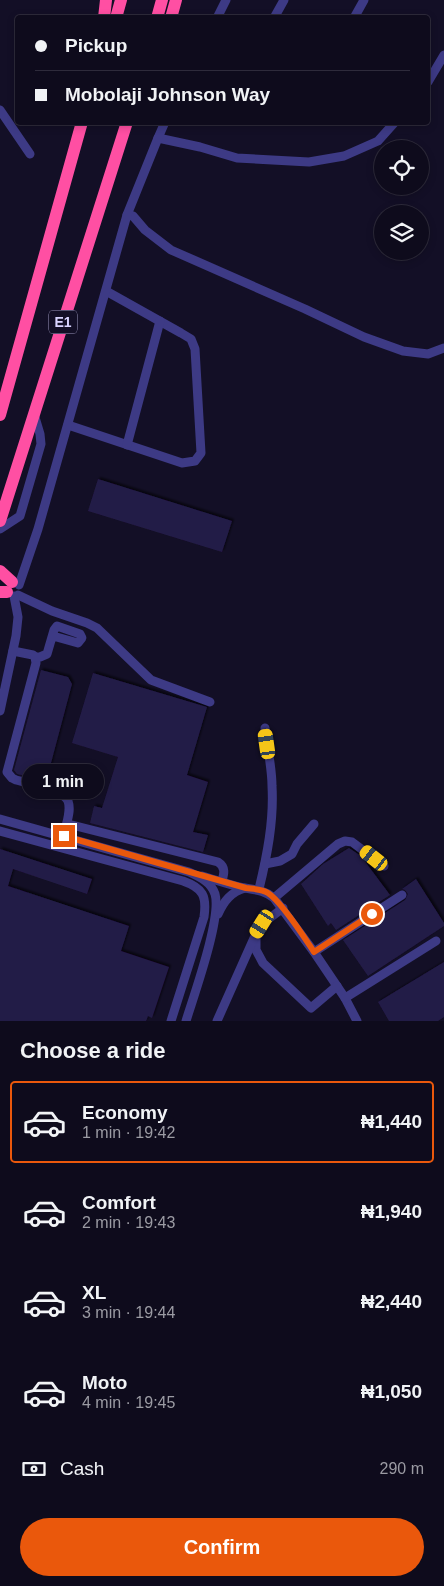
<!DOCTYPE html>
<meta charset="utf-8">
<style>
:root{--surface:#0e0b1c;--page:#1c1929;--text:#f1f3f6;--muted:#9b9ba3;--line:#2e2b3b;--accent:#ea580c}
body{margin:0;font-family:Arial,sans-serif;background:var(--page);color:var(--text);height:100vh;display:flex;flex-direction:column;font-size:19px;white-space:nowrap}
*{box-sizing:border-box;margin:0}
p{font-size:16px;color:var(--muted)}
.icon{flex:none;width:28px;height:28px;fill:none;stroke:currentColor;stroke-width:2;stroke-linecap:round;stroke-linejoin:round}
.map{position:relative;height:1021px;overflow:hidden}
.panel{display:flex;flex-direction:column;background:var(--surface);flex:1}
.panel>*{flex:none}
.top-card{position:absolute;left:15px;top:15px;width:415px;height:110px;border-radius:5px;box-shadow:0 2px 8px #0003,0 0 0 1px var(--line);display:grid;align-content:center;height:110px;padding:0 20px;background:var(--surface)}
.tools{position:absolute;left:374px;top:140px;display:grid;gap:10px}
.tools a{display:grid;place-items:center;width:55px;height:55px;border-radius:50%;background:var(--surface);box-shadow:0 2px 8px #0003,0 0 0 1px var(--line);font-size:25px}
.end{position:absolute;width:22px;height:22px;margin:-11px;border:6px solid #ea580c;background:#fff;box-shadow:0 0 0 2px #fff}
.from{border-radius:50%}
.bubble{position:absolute;height:35px;border-radius:18px;background:var(--surface);box-shadow:0 2px 8px #0003,0 0 0 1px var(--line);font-size:16px;font-weight:700;line-height:35px;text-align:center}
.car{position:absolute;width:15px;height:30px;margin:-15px -8px;border-radius:6px;box-shadow:0 0 4px 1px #0007;background:linear-gradient(#f5c518 24%,#345 0 40%,#f5c518 0 76%,#345 0 86%,#f5c518 0)}
.top-card b{display:flex;align-items:center;gap:18px;height:48px;font-size:19px}
.top-card b+b{border-top:1px solid var(--line)}
.top-card i{width:12px;height:12px;background:var(--text)}
ul{padding:0;list-style:none}
li{display:flex;align-items:center;gap:15px;height:82px;margin:0 10px 8px;padding:0 10px;border:2px solid transparent;border-radius:5px}
li div{flex:1}
li b{display:block;font-size:19px}
li em{font-style:normal;font-weight:700}
li.current{border-color:var(--accent)}
li>.icon{width:45px;height:45px;stroke-width:1.5}
h2{padding:0 20px;font-size:22px;line-height:60px}
.pay{display:flex;align-items:center;gap:12px;height:55px;padding:0 20px;font-size:19px}
.pay p{margin-inline-start:auto}
.cta{display:flex;gap:10px;margin-top:auto;padding:10px 20px}
.cta a{flex:1;height:58px;border-radius:30px;background:var(--accent);color:#fff;font-size:20px;font-weight:700;line-height:58px;text-align:center}
.map>svg:first-child{display:block}
.building{fill:#241b47;filter:url(#shadow)}
.lines{fill:none;stroke-linecap:round;stroke-linejoin:round}
.minor{stroke:#3d3a85;stroke-width:9}
.highway{stroke:#ff4fa3;stroke-width:12}
.route{stroke:#ea580c;stroke-width:6}
.labels{text-anchor:middle;stroke-width:5;stroke-linejoin:round;paint-order:stroke}
.shield{fill:#130f26;stroke:#9e99be;stroke-width:1}
.shield-label{font-size:14px;font-weight:bold;fill:#d9d4ff}
</style>
<div class="map">
<svg width="444" height="1021" viewBox="0 0 444 1021">
<defs>
<filter id="shadow"><feDropShadow dx="2" dy="-2" stdDeviation="1" flood-color="#0009"/></filter>
</defs>
<rect width="100%" height="100%" fill="#130f26"/>
<g class="building">
<polygon points="98,479 232,521 222,552 88,511"/>
<polygon points="41,670 68,677 72,684 47,778 41,776 40,780 17,774 14,770"/>
<polygon points="93,673 207,707 187,775 208,782 193,832 208,835 203,852 90,823 94,806 102,808 118,757 72,743"/>
<polygon points="349,848 361,856 390,895 336,930 331,923 328,926 301,884 323,864"/>
<polygon points="0,849 92,879 87,894 13,869 8,886 129,926 121,951 169,967 152,1018 148,1016 146,1021 0,1021"/>
<polygon points="416,879 444,923 444,926 368,976 343,940 405,900 408,894 405,890 402,889"/>
<polygon points="444,962 444,1017 438,1021 389,1021 378,1002"/>
</g>
<g class="lines">
<g class="minor">
<polyline points="217,18 226,0"/>
<polyline points="274,18 284,0"/>
<polyline points="354,18 364,0"/>
<polyline points="428,82 444,55"/>
<polyline points="0,110 30,154"/>
<polyline points="158,138 200,147 237,158 309,162 344,156 378,141 395,122"/>
<polyline points="127,215 133,216 145,230 171,250 305,309 364,337 403,351 428,354 444,348"/>
<polyline points="68,425 182,463 195,461 201,453 195,349 191,339 181,333 106,291"/>
<polyline points="127,445 160,321"/>
<polyline points="0,529 20,516 41,444 40,434 34,414"/>
<polyline points="19,585 38,529 127,215 158,138 165,122"/>
<polyline points="18,595 52,611 87,623 97,628 151,680 210,702"/>
<path d="M 13,651 L 33,655 L 35,657 L 36,663 L 7,772 L 12,778 L 16,780 C 27,783 64,791 68,801 C 72,812 65,825 64,836"/>
<polyline points="35,657 40,657 47,654 54,630 57,626 80,634 82,638 78,643 53,636"/>
<polyline points="0,711 16,636 18,617 14,596"/>
<path d="M 0,819 L 189,872 C 200,877 211,882 215,894 C 222,917 194,995 186,1021"/>
<path d="M 68,824 L 218,862 C 226,867 224,874 222,881"/>
<path d="M 0,831 L 183,881 C 203,888 207,896 204,917 L 171,1021"/>
<polyline points="265,864 280,861 292,854 297,844 314,824"/>
<path d="M 202,876 C 216,880 230,885 244,888 C 256,890 264,890 274,898 L 314,952 L 345,998 L 357,1021"/>
<path d="M 259,889 C 267,856 274,821 272,786 C 272,767 267,747 265,728"/>
<polyline points="274,898 338,844 345,841 352,842 384,866"/>
<polyline points="283,908 262,924 256,933 256,950 263,963 311,1008 337,986"/>
<path d="M 218,914 C 224,901 231,892 245,888"/>
<polyline points="314,952 402,895"/>
<polyline points="345,998 436,941"/>
<polyline points="217,1021 254,938"/>
</g>
<g class="highway">
<polyline points="104,18 106,0"/>
<polyline points="116,18 121,0"/>
<polyline points="157,18 162,0"/>
<polyline points="171,18 176,0"/>
<polyline points="0,415 82,122"/>
<polyline points="0,521 127,122"/>
<polyline points="0,571 12,582"/>
<polyline points="0,592 7,592"/>
</g>
</g>
<g class="lines">
<path class="route" d="M 64,836 L 246,888 C 253,889 262,889 268,893 C 282,902 304,937 314,952 L 372,914"/>
</g>
<g class="labels">
<rect class="shield" x="49" y="310.5" width="28" height="23" rx="4"/>
<g class="shield-label">
<text x="63" y="327">E1</text>
</g>
</g>
</svg>
<div class="tools">
<a><svg class="icon" aria-label="locate" viewBox="0 0 24 24"><circle cx="12" cy="12" r="6"/><path d="M12 2v4M12 18v4M2 12h4M18 12h4"/></svg></a>
<a><svg class="icon" aria-label="layers" viewBox="0 0 24 24"><path d="M12 4l9 5-9 5-9-5zM3 14l9 5 9-5"/></svg></a>
</div>
<i class="end from" style="left:372px;top:914px"></i>
<i class="end" style="left:64px;top:836px"></i>
<div class="bubble" style="left:22px;top:764px;width:82px">1 min</div>
<i class="car" style="left:267px;top:744px;rotate:352deg"></i>
<i class="car" style="left:374px;top:858px;rotate:308deg"></i>
<i class="car" style="left:262px;top:924px;rotate:212deg"></i>
<div class="top-card">
<b><i class="from"></i>Pickup</b>
<b><i></i>Mobolaji Johnson Way</b>
</div>
</div>
<section class="panel">
<h2>Choose a ride</h2>
<ul>
<li class="current"><svg class="icon" aria-label="car" viewBox="0 0 24 24"><path d="M5 17H2v-5l4-1 3-4h7l3 4 3 1v5h-3M9 17h6M6 11h13"/><circle cx="7" cy="17" r="2"/><circle cx="17" cy="17" r="2"/></svg><div><b>Economy</b><p>1 min · 19:42</p></div><em>₦1,440</em></li>
<li><svg class="icon" aria-label="car" viewBox="0 0 24 24"><path d="M5 17H2v-5l4-1 3-4h7l3 4 3 1v5h-3M9 17h6M6 11h13"/><circle cx="7" cy="17" r="2"/><circle cx="17" cy="17" r="2"/></svg><div><b>Comfort</b><p>2 min · 19:43</p></div><em>₦1,940</em></li>
<li><svg class="icon" aria-label="car" viewBox="0 0 24 24"><path d="M5 17H2v-5l4-1 3-4h7l3 4 3 1v5h-3M9 17h6M6 11h13"/><circle cx="7" cy="17" r="2"/><circle cx="17" cy="17" r="2"/></svg><div><b>XL</b><p>3 min · 19:44</p></div><em>₦2,440</em></li>
<li><svg class="icon" aria-label="car" viewBox="0 0 24 24"><path d="M5 17H2v-5l4-1 3-4h7l3 4 3 1v5h-3M9 17h6M6 11h13"/><circle cx="7" cy="17" r="2"/><circle cx="17" cy="17" r="2"/></svg><div><b>Moto</b><p>4 min · 19:45</p></div><em>₦1,050</em></li>
</ul>
<div class="pay"><svg class="icon" aria-label="cash" viewBox="0 0 24 24"><path d="M3 7h18v10H3z"/><circle cx="12" cy="12" r="2"/></svg>Cash<p>290 m</p></div>
<div class="cta"><a>Confirm</a></div>
</section>
